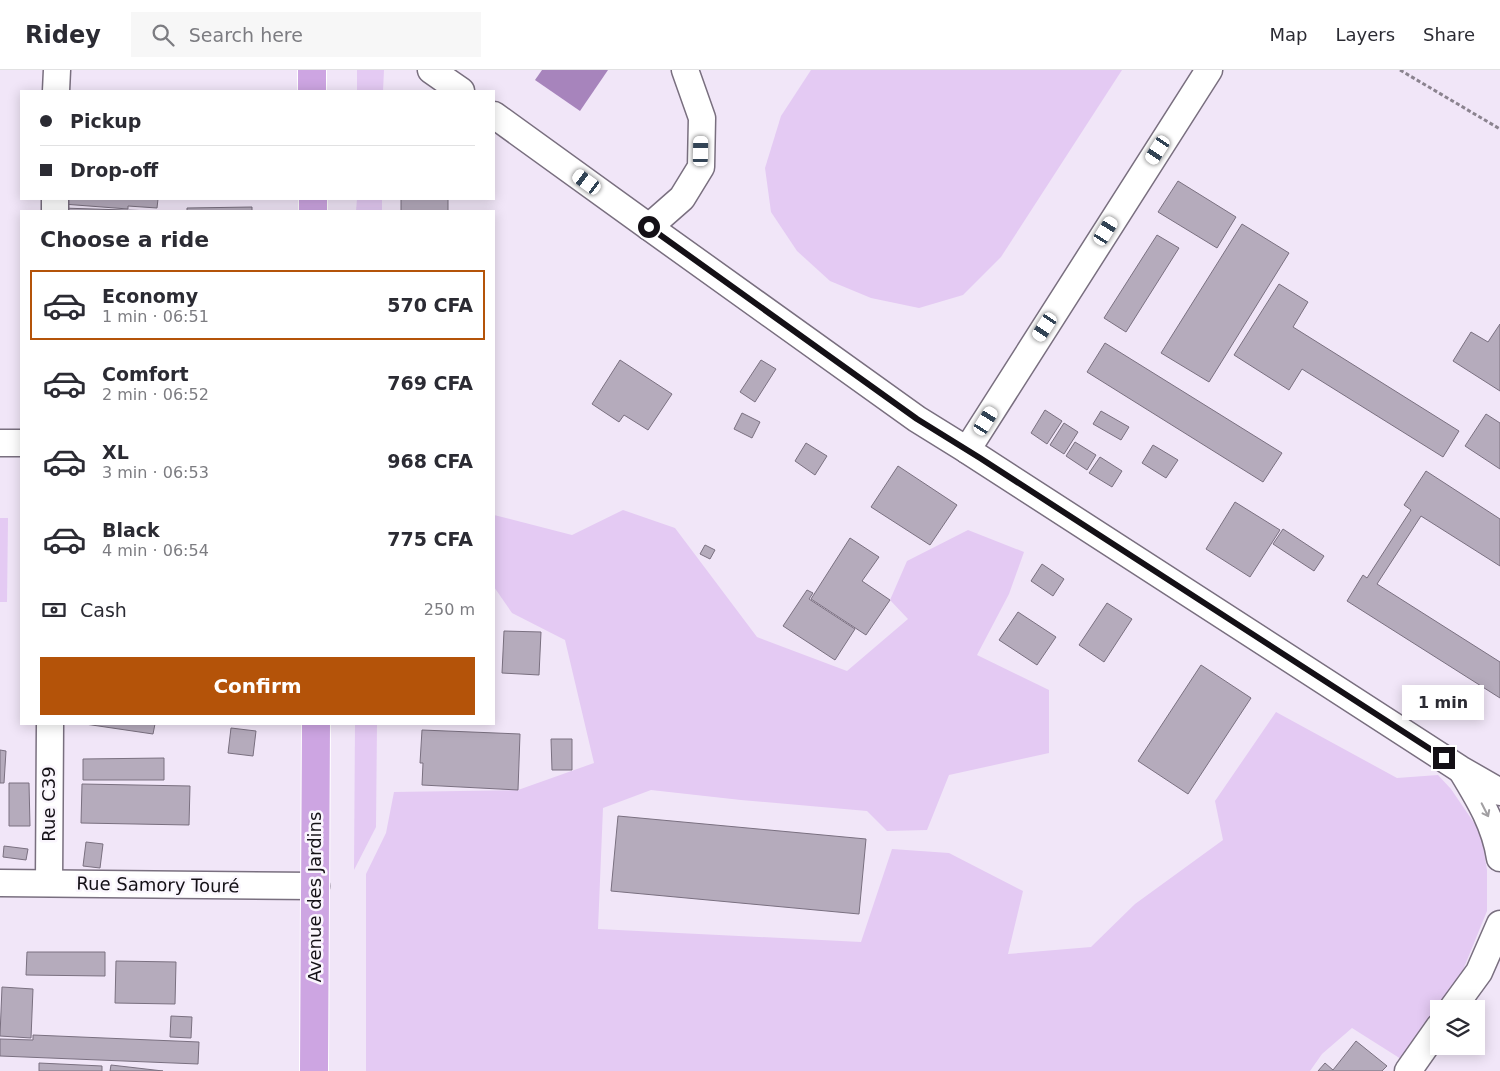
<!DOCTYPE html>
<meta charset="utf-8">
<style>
:root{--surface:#fff;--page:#f7f7f7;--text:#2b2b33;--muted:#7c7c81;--line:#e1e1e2;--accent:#b45309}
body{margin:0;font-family:"DejaVu Sans",sans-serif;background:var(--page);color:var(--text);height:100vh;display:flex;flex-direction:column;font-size:19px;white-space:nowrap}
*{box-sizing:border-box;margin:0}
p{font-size:16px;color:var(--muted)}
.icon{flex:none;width:28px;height:28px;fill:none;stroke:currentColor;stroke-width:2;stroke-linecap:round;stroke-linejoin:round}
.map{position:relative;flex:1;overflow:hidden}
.details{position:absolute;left:20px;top:140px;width:475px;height:515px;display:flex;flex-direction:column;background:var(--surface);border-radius:0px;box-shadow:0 2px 12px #0003}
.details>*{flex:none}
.top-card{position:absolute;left:20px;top:20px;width:475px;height:110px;border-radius:0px;box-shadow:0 2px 12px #0003;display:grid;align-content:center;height:110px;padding:0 20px;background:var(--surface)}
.controls{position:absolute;left:1430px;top:930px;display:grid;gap:10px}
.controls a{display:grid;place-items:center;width:55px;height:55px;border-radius:0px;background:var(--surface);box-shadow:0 2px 12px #0003;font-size:25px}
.end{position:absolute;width:22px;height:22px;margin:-11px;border:6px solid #141016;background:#fff;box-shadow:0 0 0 2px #fff}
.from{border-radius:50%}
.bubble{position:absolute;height:35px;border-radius:0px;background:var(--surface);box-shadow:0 2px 12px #0003;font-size:16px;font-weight:700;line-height:35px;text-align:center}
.car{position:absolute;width:15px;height:30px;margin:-15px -8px;border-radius:6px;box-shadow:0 0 4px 1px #0007;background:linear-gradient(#fff 24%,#345 0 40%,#fff 0 76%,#345 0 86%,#fff 0)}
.top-card b{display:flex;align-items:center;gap:18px;height:48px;font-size:19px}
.top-card b+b{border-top:1px solid var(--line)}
.top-card i{width:12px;height:12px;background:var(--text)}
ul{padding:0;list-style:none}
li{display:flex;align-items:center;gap:15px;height:70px;margin:0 10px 8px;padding:0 10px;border:2px solid transparent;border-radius:0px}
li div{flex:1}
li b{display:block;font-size:19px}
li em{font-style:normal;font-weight:700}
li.active{border-color:var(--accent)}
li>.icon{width:45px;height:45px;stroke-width:1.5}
h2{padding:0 20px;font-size:22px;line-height:60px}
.pay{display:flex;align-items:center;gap:12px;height:55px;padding:0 20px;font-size:19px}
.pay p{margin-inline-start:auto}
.button{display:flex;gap:10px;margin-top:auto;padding:10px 20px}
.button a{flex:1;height:58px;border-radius:0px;background:var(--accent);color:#fff;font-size:20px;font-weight:700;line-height:58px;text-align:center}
header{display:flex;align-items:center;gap:30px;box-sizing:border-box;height:70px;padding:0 25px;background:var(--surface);border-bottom:1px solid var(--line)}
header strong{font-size:24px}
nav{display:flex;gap:28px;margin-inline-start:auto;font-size:18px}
.search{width:350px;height:45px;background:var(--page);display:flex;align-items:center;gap:12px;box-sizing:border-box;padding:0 18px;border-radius:0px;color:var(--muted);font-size:19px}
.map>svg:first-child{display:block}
.green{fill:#e4caf3}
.water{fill:#a784bc}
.building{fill:#b5abbc;stroke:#7a7080}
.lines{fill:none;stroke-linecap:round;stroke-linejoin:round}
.minor-casing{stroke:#796f7f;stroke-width:29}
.major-casing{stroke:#fff;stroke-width:30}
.path{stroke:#8b838f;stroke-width:3;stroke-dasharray:4 2.5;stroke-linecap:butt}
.minor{stroke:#fff;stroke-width:26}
.major{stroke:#cda5e2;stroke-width:28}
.oneway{stroke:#a19fa2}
.route{stroke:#141016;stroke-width:6}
.labels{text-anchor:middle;stroke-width:5;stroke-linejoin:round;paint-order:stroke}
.street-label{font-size:18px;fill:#141016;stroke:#faf6fd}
</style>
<header>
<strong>Ridey</strong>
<div class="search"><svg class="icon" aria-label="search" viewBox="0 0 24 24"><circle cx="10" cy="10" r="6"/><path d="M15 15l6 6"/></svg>Search here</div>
<nav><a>Map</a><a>Layers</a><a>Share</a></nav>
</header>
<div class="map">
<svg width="1500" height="1001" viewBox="0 0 1500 1001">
<rect width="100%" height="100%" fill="#f1e6f8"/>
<g class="green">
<polygon points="357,0 384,0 383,21 357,21"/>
<polygon points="811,0 1122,0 1001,187 963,225 919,238 871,228 830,211 797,181 771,142 765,98 781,46"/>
<polygon points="357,129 382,129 382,141 356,141"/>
<polygon points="623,440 675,458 757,567 847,601 908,549 890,530 907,491 968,460 1024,482 1009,524 977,585 1049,620 1049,683 949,705 927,760 887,761 867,741 741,730 651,720 603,738 598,859 861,872 892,779 949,783 1023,821 1008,884 1091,877 1135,834 1223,770 1215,731 1276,642 1397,708 1438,705 1451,719 1481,763 1487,800 1487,841 1463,900 1401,989 1352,958 1322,984 1310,1001 366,1001 366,804 386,763 394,722 518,720 594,693 565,570 512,543 494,517 494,445 572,465"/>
<polygon points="0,448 8,448 7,532 0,532"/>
<polygon points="355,654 377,654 376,757 354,800"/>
</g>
<polygon class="water" points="542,0 608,0 580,41 535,10"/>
<g class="building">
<polygon points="1178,111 1236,147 1217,178 1158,142"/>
<polygon points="63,129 158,129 157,138 128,136 128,139 63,134"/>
<rect x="401" y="129" width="47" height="12"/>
<polygon points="252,137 252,141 187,141 187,138"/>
<polygon points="62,138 155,141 62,141"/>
<polygon points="1242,154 1289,183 1209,312 1161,283"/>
<polygon points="1157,165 1179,178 1126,262 1104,248"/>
<polygon points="1279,214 1308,232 1293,257 1459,361 1443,387 1302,299 1289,320 1234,285"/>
<polygon points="1500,254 1500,321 1453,291 1471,262 1488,272"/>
<polygon points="1105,273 1282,383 1263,412 1087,302"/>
<polygon points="620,290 672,324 648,360 624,345 619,352 592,334"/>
<polygon points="761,290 776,299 755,332 740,322"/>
<polygon points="1045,340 1062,351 1047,374 1031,363"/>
<polygon points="1101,341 1129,357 1121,370 1093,354"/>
<polygon points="742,343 760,352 752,368 734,359"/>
<polygon points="1486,344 1500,353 1500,399 1465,376"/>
<polygon points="1064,353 1078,362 1064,384 1050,375"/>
<polygon points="1075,372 1096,385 1087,400 1066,386"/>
<polygon points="806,373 827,386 815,405 795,391"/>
<polygon points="1153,375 1178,390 1166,408 1142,393"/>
<polygon points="1100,387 1122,401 1112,417 1089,403"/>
<polygon points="898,396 957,435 930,475 871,437"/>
<polygon points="1426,401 1500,449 1500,496 1421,446 1377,514 1500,592 1500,628 1347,531 1363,505 1367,508 1411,440 1404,435"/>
<polygon points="1235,432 1280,460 1250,507 1206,479"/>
<polygon points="1283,459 1324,486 1314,501 1273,474"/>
<polygon points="850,468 879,487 862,511 890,530 866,565 811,529"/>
<polygon points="705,475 715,480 710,489 700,484"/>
<polygon points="1042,494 1064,509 1053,526 1031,511"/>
<polygon points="807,520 813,523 809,529 855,559 835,590 783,556"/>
<polygon points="1107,533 1132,549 1104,592 1079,575"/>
<polygon points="1018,542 1056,567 1037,595 999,570"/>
<polygon points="504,561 541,562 539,605 502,603"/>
<polygon points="1201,595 1251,628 1188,724 1138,691"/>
<polygon points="85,654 155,654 153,664"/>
<polygon points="231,658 256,661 253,686 228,683"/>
<polygon points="422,660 520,664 518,720 422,715 423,693 420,693"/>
<polygon points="551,669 572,669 572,700 552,700"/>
<polygon points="0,680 6,681 4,713 0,713"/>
<polygon points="164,688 164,710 83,710 83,689"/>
<polygon points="9,713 29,713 30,756 9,756"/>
<polygon points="82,714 190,716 189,755 81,753"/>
<polygon points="618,746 866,769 859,844 611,821"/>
<polygon points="86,772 103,774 100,798 83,796"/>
<polygon points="4,776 28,779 26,790 3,787"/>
<polygon points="27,882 105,882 105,906 26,905"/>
<polygon points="116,891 176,892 175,934 115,933"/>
<polygon points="2,917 33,919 31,968 0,966"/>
<polygon points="171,946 192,947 191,968 170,967"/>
<polygon points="33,965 199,972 198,994 0,986 0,969 33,970"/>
<polygon points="1356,971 1387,996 1382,1001 1318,1001 1325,993 1333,1000"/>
<polygon points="39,993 102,996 102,1001 39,1001"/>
<polygon points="111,995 163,1001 110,1001"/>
</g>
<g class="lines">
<defs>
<g id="minor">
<polyline points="431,0 461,21"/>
<polyline points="685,0 702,48 701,97 682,128 649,157 917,349 967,380"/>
<polyline points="1209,0 967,380 1460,699 1500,722"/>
<polyline points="56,21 57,0"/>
<polyline points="494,45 649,157"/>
<polyline points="55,141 55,129"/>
<polyline points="0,373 21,373"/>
<path d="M 1462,701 C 1479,729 1495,755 1500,788"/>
<polyline points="0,813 316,816"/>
<polyline points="49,813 50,654"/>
<polyline points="1452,939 1479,902 1500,854"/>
<polyline points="1408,1001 1439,957"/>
</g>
<g id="major">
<polyline points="312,0 312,21"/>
<polyline points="313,129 313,141"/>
<polyline points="314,1001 316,654"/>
</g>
</defs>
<use href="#minor" class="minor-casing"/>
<use href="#major" class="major-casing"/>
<polyline class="path" points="1400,0 1500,59"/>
<use href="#minor" class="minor"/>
<use href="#major" class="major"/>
</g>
<defs><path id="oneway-shaft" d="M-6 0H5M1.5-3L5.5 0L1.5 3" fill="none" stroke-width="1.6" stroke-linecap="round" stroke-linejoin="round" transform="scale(1.25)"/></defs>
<use class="oneway" href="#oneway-shaft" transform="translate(1485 740) rotate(63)"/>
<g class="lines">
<polyline class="route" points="649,157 917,349 980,388 1444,688"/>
</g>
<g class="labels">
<g class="street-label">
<text transform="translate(49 734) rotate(-90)" y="6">Rue C39</text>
<text transform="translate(158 815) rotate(1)" y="6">Rue Samory Touré</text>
<text transform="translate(315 827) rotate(-90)" y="6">Avenue des Jardins</text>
</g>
</g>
</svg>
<div class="controls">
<a><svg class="icon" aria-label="layers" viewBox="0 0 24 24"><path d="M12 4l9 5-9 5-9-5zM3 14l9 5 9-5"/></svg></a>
</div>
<i class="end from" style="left:649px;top:157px"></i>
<i class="end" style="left:1444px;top:688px"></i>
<div class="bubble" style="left:1402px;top:615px;width:82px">1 min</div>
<i class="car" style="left:1158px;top:80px;rotate:213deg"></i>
<i class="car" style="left:701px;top:81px;rotate:1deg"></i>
<i class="car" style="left:587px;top:112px;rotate:306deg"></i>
<i class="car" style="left:1106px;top:161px;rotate:32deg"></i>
<i class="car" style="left:1045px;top:257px;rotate:213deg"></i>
<i class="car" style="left:986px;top:351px;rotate:32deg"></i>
<div class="top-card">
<b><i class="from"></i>Pickup</b>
<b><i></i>Drop-off</b>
</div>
<section class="details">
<h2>Choose a ride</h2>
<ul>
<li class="active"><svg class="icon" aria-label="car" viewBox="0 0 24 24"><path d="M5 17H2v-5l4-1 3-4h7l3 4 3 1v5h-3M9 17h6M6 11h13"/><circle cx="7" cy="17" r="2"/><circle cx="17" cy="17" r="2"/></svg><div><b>Economy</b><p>1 min · 06:51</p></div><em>570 CFA</em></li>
<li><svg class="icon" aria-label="car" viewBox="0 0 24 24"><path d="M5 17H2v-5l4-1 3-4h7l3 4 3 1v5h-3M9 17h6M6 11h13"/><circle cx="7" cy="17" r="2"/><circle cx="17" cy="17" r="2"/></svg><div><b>Comfort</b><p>2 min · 06:52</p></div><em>769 CFA</em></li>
<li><svg class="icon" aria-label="car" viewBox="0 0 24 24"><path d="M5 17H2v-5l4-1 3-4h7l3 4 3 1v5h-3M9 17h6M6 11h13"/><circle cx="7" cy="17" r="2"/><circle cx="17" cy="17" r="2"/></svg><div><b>XL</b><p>3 min · 06:53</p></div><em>968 CFA</em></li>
<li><svg class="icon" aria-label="car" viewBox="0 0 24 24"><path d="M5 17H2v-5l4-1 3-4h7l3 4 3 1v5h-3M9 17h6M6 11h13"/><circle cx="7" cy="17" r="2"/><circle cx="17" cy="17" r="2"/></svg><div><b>Black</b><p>4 min · 06:54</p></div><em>775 CFA</em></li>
</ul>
<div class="pay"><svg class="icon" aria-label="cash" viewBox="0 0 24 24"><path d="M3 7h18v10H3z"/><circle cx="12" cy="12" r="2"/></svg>Cash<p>250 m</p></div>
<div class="button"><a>Confirm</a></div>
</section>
</div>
